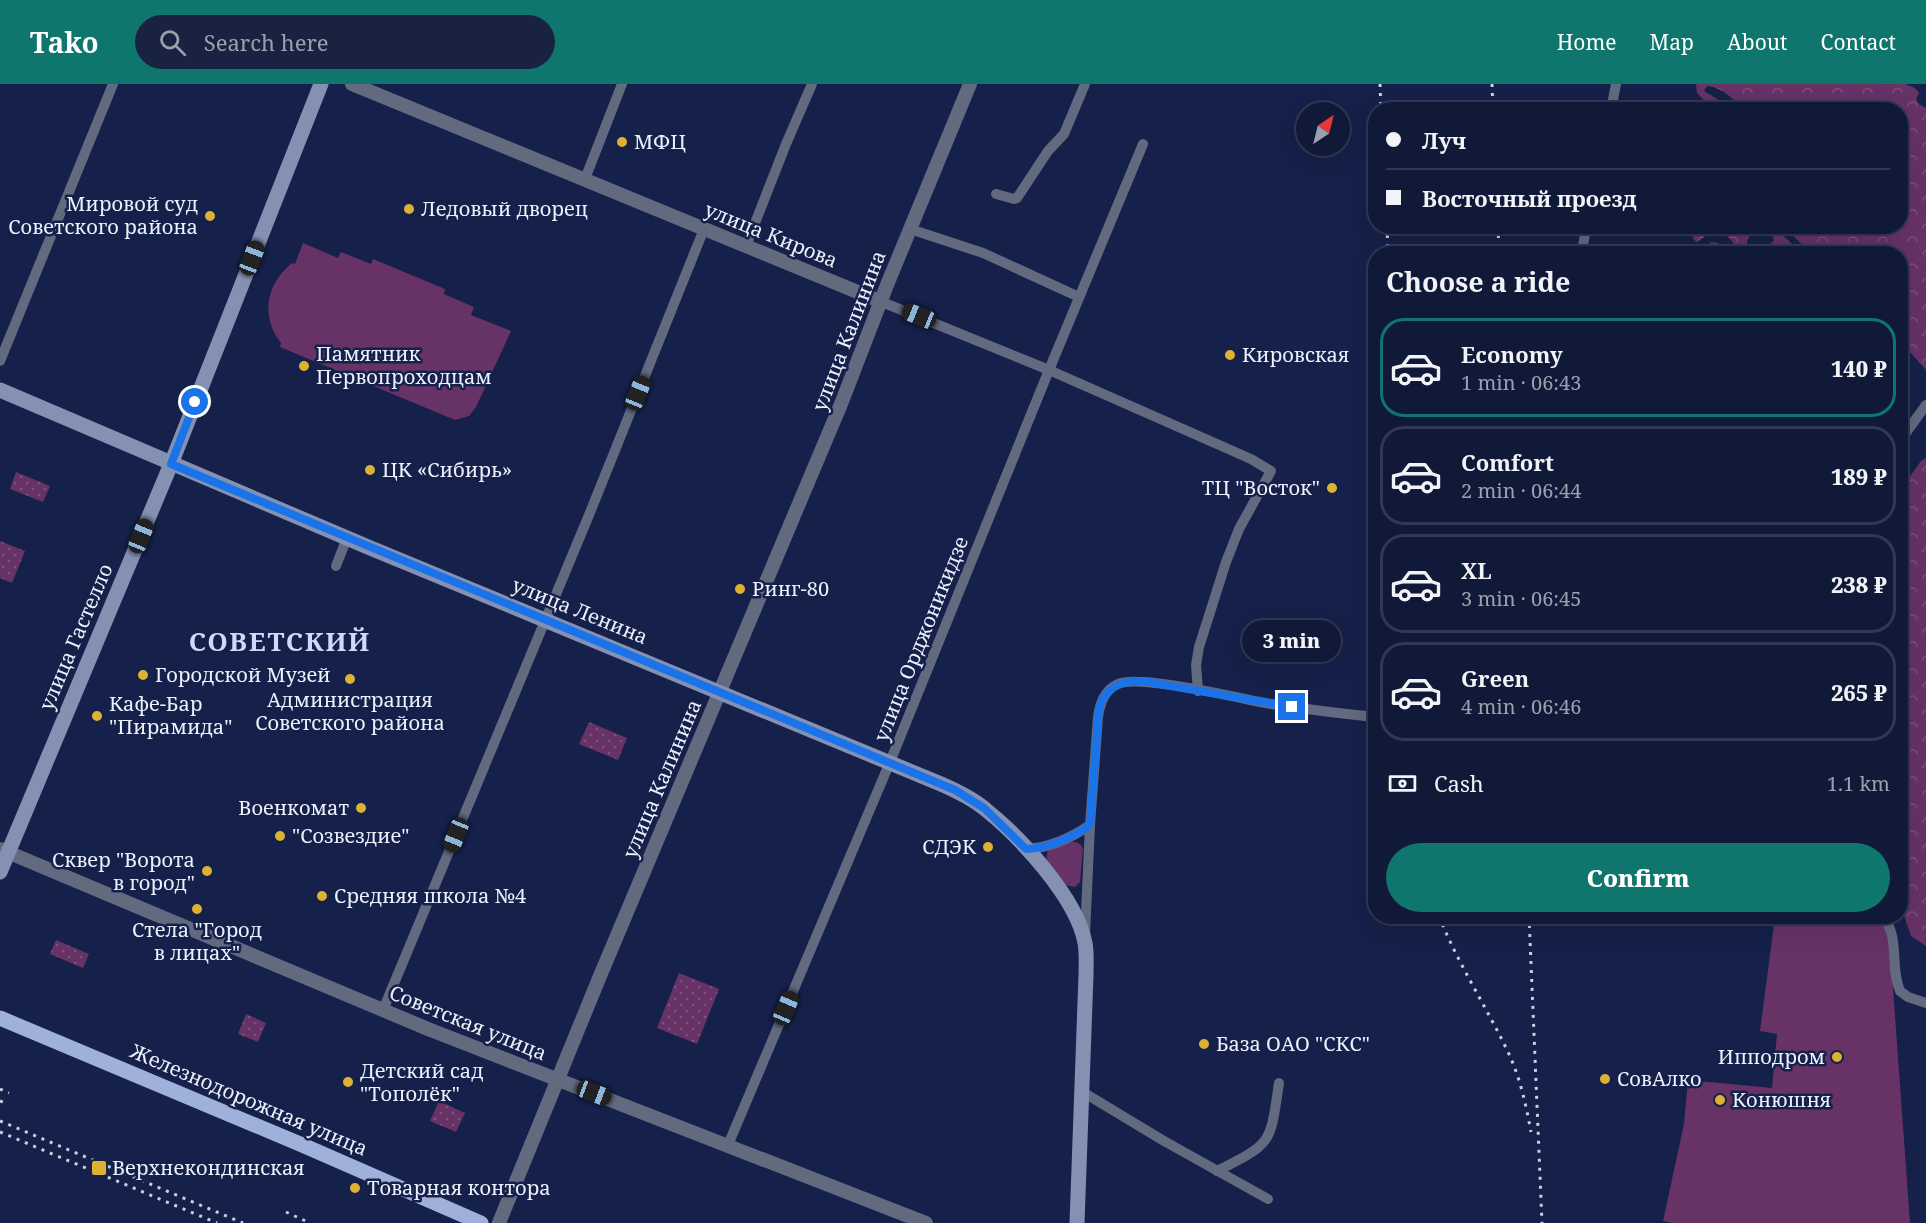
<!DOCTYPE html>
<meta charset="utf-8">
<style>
:root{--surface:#101938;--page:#192240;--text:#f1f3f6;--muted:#9ca0ae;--line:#303853;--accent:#0f766e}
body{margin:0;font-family:"Noto Serif",serif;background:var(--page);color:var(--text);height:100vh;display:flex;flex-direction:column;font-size:22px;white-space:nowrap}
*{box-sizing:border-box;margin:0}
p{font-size:20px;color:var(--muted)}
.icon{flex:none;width:33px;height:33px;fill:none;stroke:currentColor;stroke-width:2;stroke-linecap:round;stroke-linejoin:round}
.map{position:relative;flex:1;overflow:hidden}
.side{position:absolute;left:1368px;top:162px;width:540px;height:678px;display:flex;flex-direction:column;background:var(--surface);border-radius:24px;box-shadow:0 6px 24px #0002,0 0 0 2px var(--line)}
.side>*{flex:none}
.top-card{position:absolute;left:1368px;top:18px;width:540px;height:132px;border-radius:24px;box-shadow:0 6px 24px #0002,0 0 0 2px var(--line);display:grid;align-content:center;height:132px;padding:0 18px;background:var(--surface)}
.needle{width:39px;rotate:35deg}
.buttons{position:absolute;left:1296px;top:18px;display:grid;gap:12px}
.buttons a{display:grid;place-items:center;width:54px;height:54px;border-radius:50%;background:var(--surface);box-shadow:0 6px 24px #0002,0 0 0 2px var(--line);font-size:30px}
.end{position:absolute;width:27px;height:27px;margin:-14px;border:8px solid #1a73e8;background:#fff;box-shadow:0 0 0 3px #fff}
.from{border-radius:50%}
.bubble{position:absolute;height:42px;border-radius:21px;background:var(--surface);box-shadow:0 6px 24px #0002,0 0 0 2px var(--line);font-size:20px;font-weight:800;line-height:42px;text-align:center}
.car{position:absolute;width:18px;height:36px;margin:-18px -9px;border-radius:8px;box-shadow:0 0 4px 2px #0007;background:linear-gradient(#222 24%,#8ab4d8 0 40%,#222 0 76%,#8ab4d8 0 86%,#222 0)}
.top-card b{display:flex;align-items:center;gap:21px;height:57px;font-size:22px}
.top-card b+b{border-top:2px solid var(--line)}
.top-card i{width:15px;height:15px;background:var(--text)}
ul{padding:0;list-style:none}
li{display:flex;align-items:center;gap:18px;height:99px;margin:0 12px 9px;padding:0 6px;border:3px solid var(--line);border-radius:24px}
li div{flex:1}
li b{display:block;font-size:22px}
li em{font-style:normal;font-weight:800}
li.active{border-color:var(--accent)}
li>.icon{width:54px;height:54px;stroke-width:1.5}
h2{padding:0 18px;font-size:27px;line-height:72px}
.pay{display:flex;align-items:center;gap:15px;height:66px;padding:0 18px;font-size:22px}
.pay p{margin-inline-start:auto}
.primary-button{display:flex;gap:12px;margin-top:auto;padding:12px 18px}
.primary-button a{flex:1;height:69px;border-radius:36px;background:var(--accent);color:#fff;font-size:24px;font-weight:800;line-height:69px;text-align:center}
header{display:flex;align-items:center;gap:36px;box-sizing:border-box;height:84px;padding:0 30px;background:var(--accent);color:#fff}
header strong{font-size:28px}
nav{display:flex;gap:33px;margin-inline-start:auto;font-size:21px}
.search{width:420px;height:54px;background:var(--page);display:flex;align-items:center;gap:15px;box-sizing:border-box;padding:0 21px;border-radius:33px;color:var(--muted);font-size:22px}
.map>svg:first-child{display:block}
.green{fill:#673266}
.forest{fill:url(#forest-crowns)}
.park{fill:url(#park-dots)}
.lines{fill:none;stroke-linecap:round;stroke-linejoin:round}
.minor{stroke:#626a7f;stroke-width:10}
.tertiary{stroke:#626a7f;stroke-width:14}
.secondary{stroke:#8491b3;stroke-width:15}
.primary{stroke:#9fb0db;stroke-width:15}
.rail{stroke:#cad0e0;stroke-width:3;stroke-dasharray:3 6;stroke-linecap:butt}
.route{stroke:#1a73e8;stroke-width:8}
.poi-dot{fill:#ddb133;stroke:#15214a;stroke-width:2}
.labels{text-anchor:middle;stroke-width:5;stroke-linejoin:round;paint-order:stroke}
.poi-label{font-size:20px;fill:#ebf0fb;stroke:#15214a;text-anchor:start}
.street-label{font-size:20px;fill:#ebf0fb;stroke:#15214a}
.district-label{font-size:26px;font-weight:bold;letter-spacing:1.5px;fill:#cddaf9;stroke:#15214a}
</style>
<header>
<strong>Tako</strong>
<div class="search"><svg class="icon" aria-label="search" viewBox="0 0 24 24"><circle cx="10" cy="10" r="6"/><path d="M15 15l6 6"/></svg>Search here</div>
<nav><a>Home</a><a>Map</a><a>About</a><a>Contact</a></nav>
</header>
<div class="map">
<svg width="1926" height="1139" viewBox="0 0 1926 1139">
<defs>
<pattern id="forest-crowns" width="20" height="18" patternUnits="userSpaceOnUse" patternTransform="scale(1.5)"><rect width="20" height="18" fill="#673266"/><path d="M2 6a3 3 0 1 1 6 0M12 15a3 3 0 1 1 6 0" fill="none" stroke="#7d507d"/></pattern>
<pattern id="park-dots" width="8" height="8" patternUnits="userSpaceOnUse" patternTransform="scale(1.5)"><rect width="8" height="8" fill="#673266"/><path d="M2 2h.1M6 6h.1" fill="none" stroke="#7d507d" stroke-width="1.8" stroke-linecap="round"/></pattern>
</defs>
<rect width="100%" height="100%" fill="#15214a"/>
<g class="green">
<path d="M 303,159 L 338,174 L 341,168 L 371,180 L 373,175 L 445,205 L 444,210 L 474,223 L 471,231 L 511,247 L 476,323 L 469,332 L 455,336 L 280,263 L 281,259 C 260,232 266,200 292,179 L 295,180 Z"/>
<path d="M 1070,758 C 1076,757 1081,759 1083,765 L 1080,798 L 1075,803 L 1065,801 L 1046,776 L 1048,766 Z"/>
<polygon points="1775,833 1878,833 1889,849 1910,1139 1672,1139 1663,1137 1684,1040 1688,996 1772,1004 1777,950 1760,947"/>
</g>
<g class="forest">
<path d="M 1696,0 L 1905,0 L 1915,4 L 1919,9 L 1916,15 L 1919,20 L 1926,24 L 1926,286 L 1901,258 L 1900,170 L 1828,169 L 1821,165 L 1810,169 L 1785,143 L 1900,142 L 1900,26 L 1740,25 C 1735,14 1720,3 1707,2 L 1704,7 L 1722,18 L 1720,21 L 1709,21 L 1697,9 Z"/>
<path d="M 1692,143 L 1692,142 L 1755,143 L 1747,157 L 1748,170 L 1739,169 C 1735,159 1721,140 1708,149 C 1703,153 1703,156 1696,158 L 1693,154 Z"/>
<polygon points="1777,146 1802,169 1759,169 1761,166 1774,157 1772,151"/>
<polygon points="1711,158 1718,159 1724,165 1723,169 1709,169 1707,163"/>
<path d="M 1900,295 C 1908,315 1918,323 1901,342 Z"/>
<polygon points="1926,374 1926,862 1911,852 1900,820 1900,512 1903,505 1900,500 1901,405 1921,377"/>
</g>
<g class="park">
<polygon points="16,388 50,402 43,418 10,405"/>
<polygon points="0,457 25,467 12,499 0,494"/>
<polygon points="589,638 627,654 618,676 579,660"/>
<polygon points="56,856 89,870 83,884 50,870"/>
<polygon points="679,889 719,905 697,960 657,944"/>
<polygon points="246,930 266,939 258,958 238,950"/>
<polygon points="439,1017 465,1029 456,1048 430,1037"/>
</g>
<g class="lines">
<g class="minor">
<polyline points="1611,26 1616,0"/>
<polyline points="585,95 622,0"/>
<polyline points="996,110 1014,115 1017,114 1048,67 1064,50 1085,0"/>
<polyline points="910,145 983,169 1079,213"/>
<polyline points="746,162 786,60 812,0"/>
<polyline points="1581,170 1587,142"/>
<polyline points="882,218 1049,286 1251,375 1271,387 1239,445 1226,478 1199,563 1196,581 1198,607"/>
<polyline points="0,277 113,0"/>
<polyline points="1900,357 1926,321"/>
<polyline points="336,482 347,454"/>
<path d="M 1026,765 C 1049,764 1071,754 1090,741"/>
<path d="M 1883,832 C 1901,857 1889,881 1900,907 L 1908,913 L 1926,919"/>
<path d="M 1085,850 L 1090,741 L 1098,633 C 1100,620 1104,606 1118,600 C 1139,590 1242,615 1271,620 C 1306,625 1341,630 1376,633"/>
<polyline points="383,926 589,431 704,145"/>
<polyline points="1081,1007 1164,1057 1268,1115"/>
<polyline points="728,1061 890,678 1049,286 1143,60"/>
<path d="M 1217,1087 C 1273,1059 1270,1060 1279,999"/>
</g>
<g class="tertiary">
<polyline points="352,0 882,218"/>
<polyline points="0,765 428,945 926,1139"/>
<polyline points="499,1139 600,892 841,320 887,201 970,0"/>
</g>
<g class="secondary">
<path d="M 0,306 L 368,463 L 941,700 C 957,707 972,714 985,725 C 1020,753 1077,814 1085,859 C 1087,869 1086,881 1086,891 L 1077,1139"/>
<polyline points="0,788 171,380 321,0"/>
</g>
<polyline class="primary" points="0,934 300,1060 481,1139"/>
<g class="rail">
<polyline points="1380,0 1381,26"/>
<polyline points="1492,0 1493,26"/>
<polyline points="1387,142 1388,170"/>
<polyline points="1498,142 1499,170"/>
<path d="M 1439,832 C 1458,880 1486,922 1508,968 C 1520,993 1526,1021 1531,1048"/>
<polyline points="1529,832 1542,1139"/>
<polyline points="0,1005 9,1009"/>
<polyline points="0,1017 5,1019"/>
<polyline points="0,1037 243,1139"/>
<polyline points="0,1048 217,1139"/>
<polyline points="286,1128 310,1139"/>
</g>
</g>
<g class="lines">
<path class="route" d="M 195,318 L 171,380 L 955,706 L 984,724 L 1026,765 C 1049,764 1071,754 1090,741 L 1099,624 C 1106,603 1120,597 1142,597 L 1292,623"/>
</g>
<g class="poi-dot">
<circle cx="622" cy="58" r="6"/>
<circle cx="409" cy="125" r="6"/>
<circle cx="210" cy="132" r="6"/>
<circle cx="1230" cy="271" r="6"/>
<circle cx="304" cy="282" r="6"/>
<circle cx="370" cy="386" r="6"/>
<circle cx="1332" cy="404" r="6"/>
<circle cx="740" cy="505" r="6"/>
<circle cx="143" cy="591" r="6"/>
<circle cx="350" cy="595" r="6"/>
<circle cx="97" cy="632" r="6"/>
<circle cx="361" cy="724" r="6"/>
<circle cx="280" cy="752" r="6"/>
<circle cx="988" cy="763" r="6"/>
<circle cx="207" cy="787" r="6"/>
<circle cx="322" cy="812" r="6"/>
<circle cx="197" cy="825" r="6"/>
<circle cx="1204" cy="960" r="6"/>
<circle cx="1837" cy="973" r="6"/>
<circle cx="1605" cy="995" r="6"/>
<circle cx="348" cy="998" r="6"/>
<circle cx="1720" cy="1016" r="6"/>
<rect x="91" y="1076" width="16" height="16" rx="3"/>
<circle cx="355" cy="1104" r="6"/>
</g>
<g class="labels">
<g class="poi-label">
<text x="634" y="65">МФЦ</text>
<text x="198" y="127" text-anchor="end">Мировой суд<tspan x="198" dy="23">Советского района</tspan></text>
<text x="421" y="132">Ледовый дворец</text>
<text x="316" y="277">Памятник<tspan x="316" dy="23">Первопроходцам</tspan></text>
<text x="1242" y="278">Кировская</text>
<text x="382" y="393">ЦК «Сибирь»</text>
<text x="1320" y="411" text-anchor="end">ТЦ "Восток"</text>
<text x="752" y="512">Ринг-80</text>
<text x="155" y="598">Городской Музей</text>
<text x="350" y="623" text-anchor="middle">Администрация<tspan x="350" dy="23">Советского района</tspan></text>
<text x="109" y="627">Кафе-Бар<tspan x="109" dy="23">"Пирамида"</tspan></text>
<text x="349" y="731" text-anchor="end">Военкомат</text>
<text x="292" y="759">"Созвездие"</text>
<text x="976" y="770" text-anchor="end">СДЭК</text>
<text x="195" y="783" text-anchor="end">Сквер "Ворота<tspan x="195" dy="23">в город"</tspan></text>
<text x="334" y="819">Средняя школа №4</text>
<text x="197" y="853" text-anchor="middle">Стела "Город<tspan x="197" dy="23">в лицах"</tspan></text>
<text x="1216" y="967">База ОАО "СКС"</text>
<text x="1825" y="980" text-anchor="end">Ипподром</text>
<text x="360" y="994">Детский сад<tspan x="360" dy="23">"Тополёк"</tspan></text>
<text x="1617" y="1002">СовАлко</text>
<text x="1732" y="1023">Конюшня</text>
<text x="112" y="1091">Верхнекондинская</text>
<text x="367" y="1111">Товарная контора</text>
</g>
<g class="street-label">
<text transform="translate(771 151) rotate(22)" y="7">улица Кирова</text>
<text transform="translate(849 247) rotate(-69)" y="7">улица Калинина</text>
<text transform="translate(580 527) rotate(22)" y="7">улица Ленина</text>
<text transform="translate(76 553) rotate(-67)" y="7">улица Гастелло</text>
<text transform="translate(921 555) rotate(-68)" y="7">улица Орджоникидзе</text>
<text transform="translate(662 695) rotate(-67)" y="7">улица Калинина</text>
<text transform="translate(468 939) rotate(22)" y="7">Советская улица</text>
<text transform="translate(249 1016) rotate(23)" y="7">Железнодорожная улица</text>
</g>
<g class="district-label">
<text x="280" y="567">СОВЕТСКИЙ</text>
</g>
</g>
</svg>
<div class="buttons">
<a><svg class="needle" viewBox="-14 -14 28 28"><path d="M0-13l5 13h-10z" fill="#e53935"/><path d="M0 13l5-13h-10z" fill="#9ca0ae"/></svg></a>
</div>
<i class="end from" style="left:195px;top:318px"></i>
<i class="end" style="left:1292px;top:623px"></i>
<div class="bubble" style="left:1242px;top:536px;width:99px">3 min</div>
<i class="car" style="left:252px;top:174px;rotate:21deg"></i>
<i class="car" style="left:919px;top:232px;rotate:292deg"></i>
<i class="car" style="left:638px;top:309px;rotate:22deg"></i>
<i class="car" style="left:141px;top:452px;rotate:22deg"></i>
<i class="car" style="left:456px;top:751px;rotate:202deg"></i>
<i class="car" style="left:786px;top:924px;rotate:23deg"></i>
<i class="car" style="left:594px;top:1009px;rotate:111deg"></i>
<div class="top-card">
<b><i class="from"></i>Луч</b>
<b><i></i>Восточный проезд</b>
</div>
<section class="side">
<h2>Choose a ride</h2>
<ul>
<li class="active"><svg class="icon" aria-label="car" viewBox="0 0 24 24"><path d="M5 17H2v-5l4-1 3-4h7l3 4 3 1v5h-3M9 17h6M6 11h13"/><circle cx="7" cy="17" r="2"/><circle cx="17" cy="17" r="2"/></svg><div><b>Economy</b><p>1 min · 06:43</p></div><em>140 ₽</em></li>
<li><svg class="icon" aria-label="car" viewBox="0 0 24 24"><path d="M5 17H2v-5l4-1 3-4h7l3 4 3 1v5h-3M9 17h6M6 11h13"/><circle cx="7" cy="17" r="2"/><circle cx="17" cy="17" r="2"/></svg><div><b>Comfort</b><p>2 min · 06:44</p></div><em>189 ₽</em></li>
<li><svg class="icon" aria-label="car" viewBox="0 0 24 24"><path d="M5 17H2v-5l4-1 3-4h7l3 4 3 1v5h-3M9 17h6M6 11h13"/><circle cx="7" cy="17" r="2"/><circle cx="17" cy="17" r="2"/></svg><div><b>XL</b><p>3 min · 06:45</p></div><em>238 ₽</em></li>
<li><svg class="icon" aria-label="car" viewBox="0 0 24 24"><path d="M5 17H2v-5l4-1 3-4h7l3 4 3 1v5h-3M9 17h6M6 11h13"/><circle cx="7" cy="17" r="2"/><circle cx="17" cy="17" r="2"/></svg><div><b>Green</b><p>4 min · 06:46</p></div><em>265 ₽</em></li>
</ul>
<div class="pay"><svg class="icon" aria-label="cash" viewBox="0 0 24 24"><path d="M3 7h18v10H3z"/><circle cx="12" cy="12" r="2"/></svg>Cash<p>1.1 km</p></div>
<div class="primary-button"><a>Confirm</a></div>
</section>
</div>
